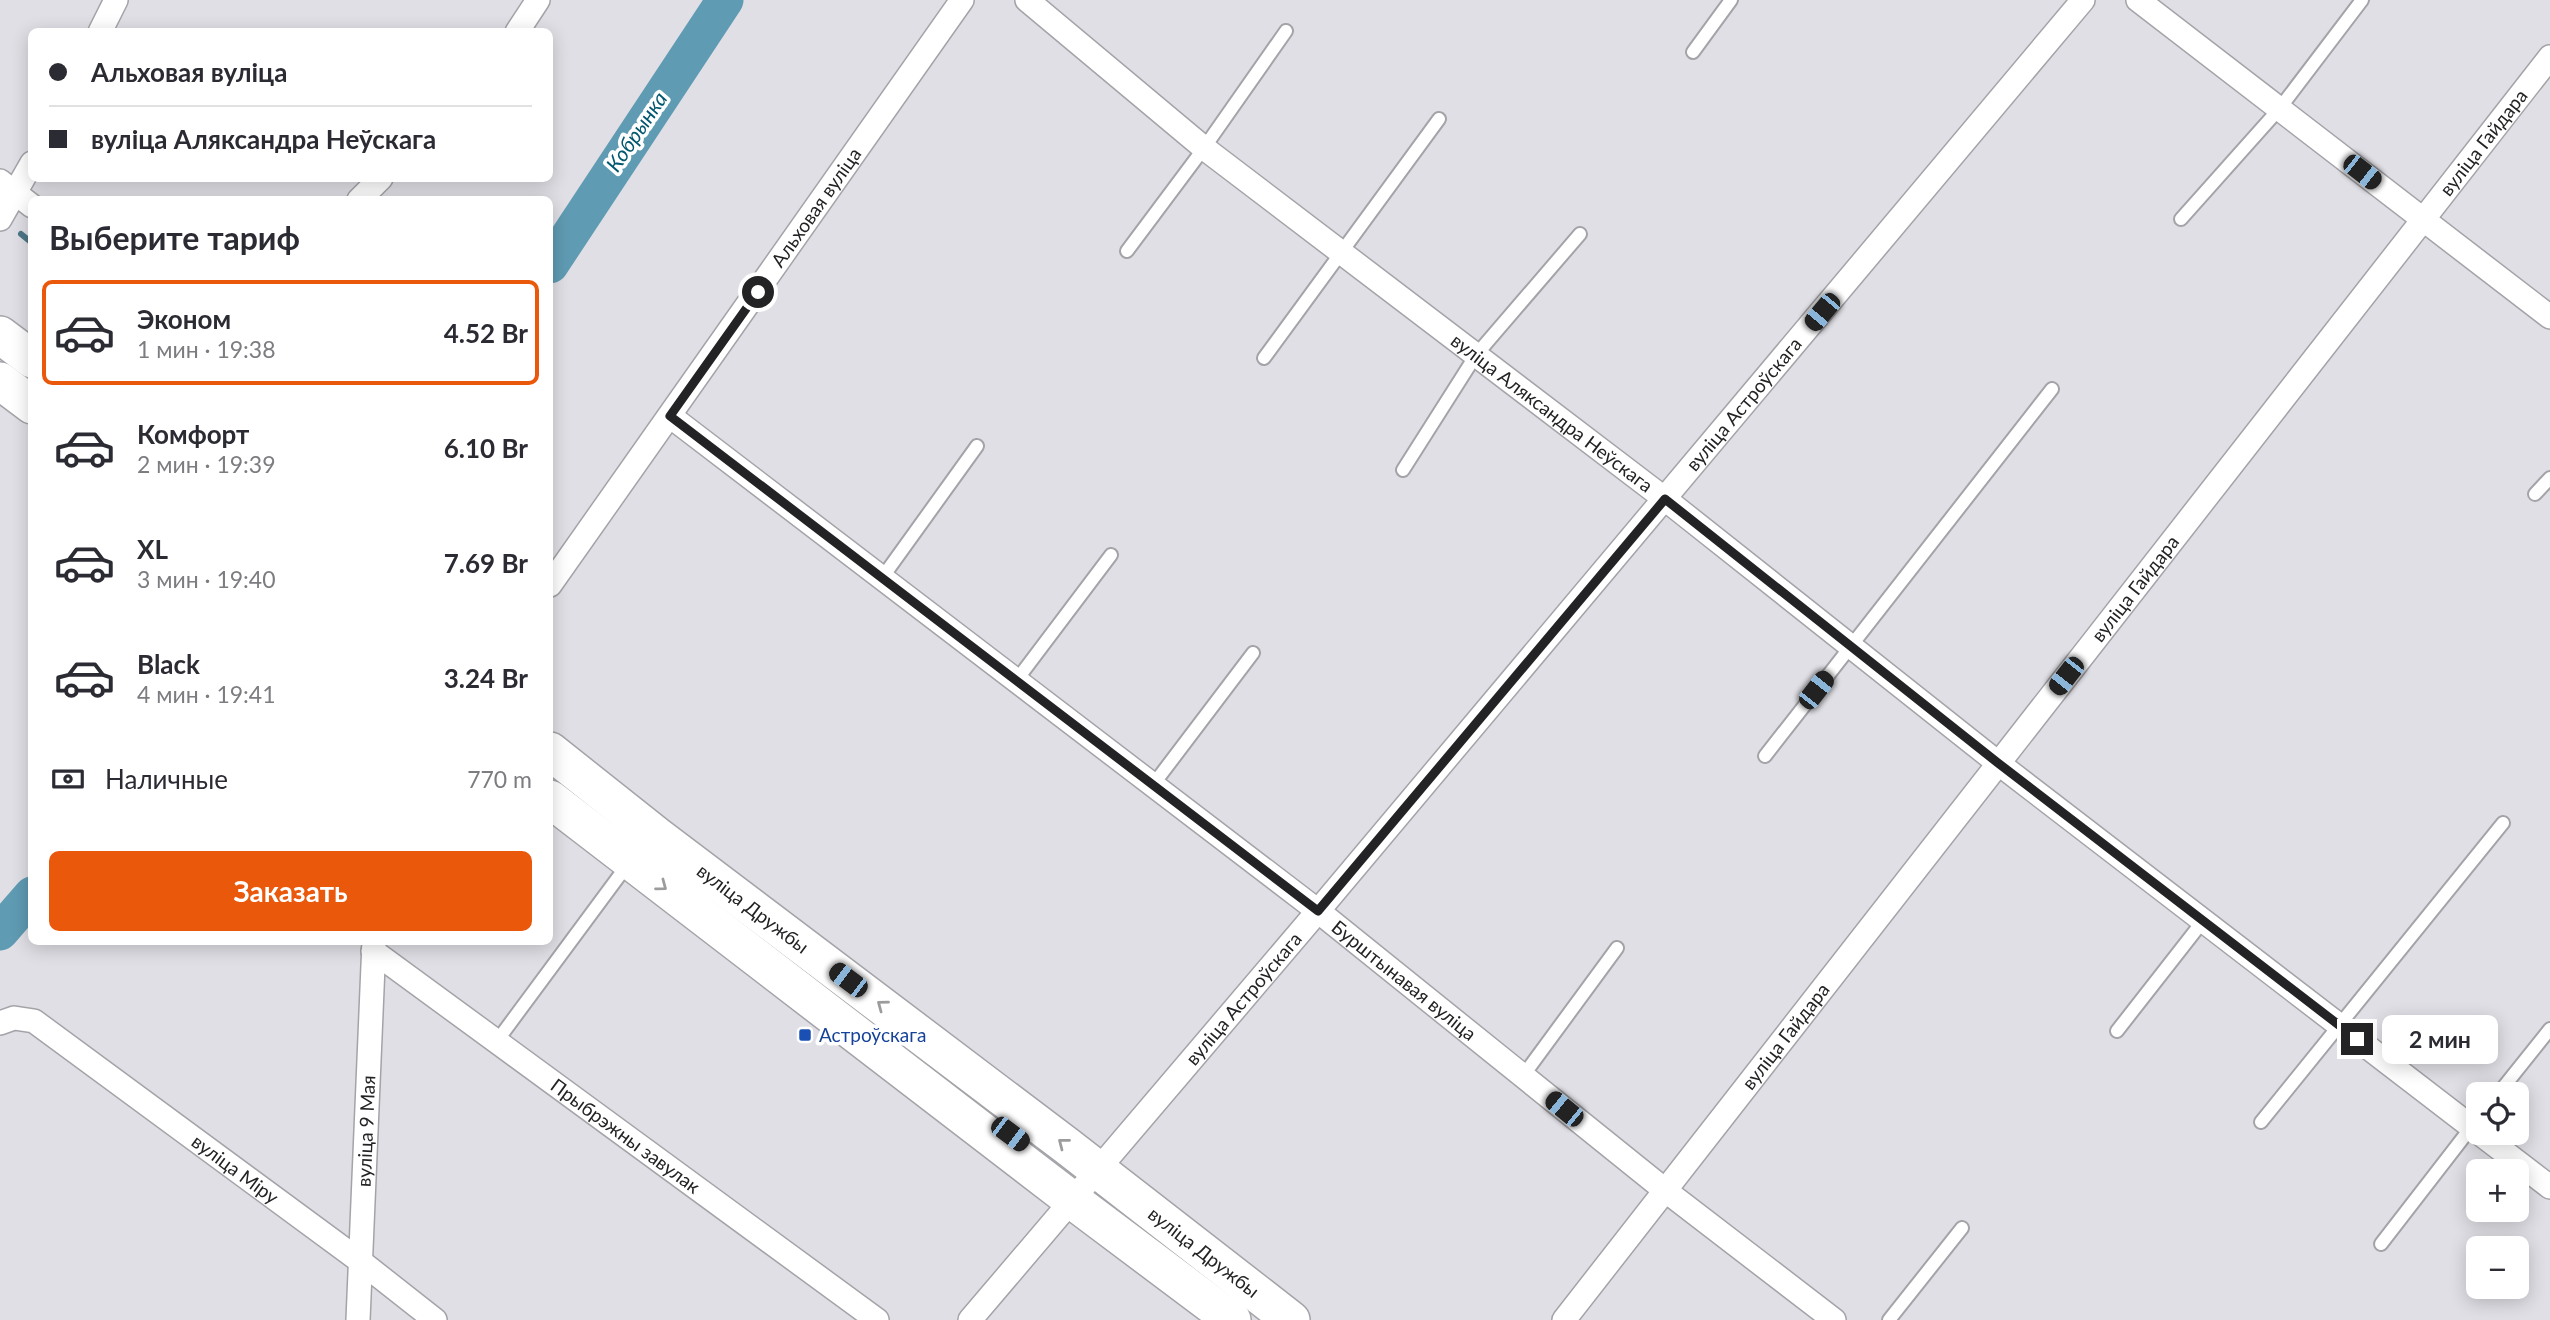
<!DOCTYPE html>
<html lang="ru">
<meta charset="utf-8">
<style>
:root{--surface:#fff;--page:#f7f7f7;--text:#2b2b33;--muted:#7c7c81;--line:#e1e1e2;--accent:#ea580c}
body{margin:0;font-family:Lato,sans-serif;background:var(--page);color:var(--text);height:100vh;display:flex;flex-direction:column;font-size:26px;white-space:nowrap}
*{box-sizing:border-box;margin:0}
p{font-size:23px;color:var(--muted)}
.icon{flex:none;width:38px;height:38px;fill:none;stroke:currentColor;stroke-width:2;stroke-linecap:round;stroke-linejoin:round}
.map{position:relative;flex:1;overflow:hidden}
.details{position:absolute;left:28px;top:196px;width:525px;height:749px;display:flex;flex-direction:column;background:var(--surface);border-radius:10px;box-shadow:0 4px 18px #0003}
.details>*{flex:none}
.guide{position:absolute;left:28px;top:28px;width:525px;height:154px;border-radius:10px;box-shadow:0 4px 18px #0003;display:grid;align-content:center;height:154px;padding:0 21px;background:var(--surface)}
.fabs{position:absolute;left:2466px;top:1082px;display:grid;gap:14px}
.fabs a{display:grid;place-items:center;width:63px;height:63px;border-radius:10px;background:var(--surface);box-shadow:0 4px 18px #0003;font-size:35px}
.end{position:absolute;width:32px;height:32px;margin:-16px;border:9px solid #232224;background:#fff;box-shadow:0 0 0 4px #fff}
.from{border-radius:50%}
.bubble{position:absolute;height:49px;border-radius:10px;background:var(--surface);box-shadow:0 4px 18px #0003;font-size:23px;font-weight:700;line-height:49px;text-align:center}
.car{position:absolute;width:21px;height:42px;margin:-21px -10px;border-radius:9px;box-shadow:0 0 5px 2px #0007;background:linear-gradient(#222 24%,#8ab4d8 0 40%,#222 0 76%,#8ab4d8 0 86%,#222 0)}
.guide b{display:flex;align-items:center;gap:24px;height:66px;font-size:26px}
.guide b+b{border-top:2px solid var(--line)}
.guide i{width:18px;height:18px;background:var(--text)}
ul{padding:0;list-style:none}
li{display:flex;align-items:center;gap:21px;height:105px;margin:0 14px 10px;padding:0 7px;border:4px solid transparent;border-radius:10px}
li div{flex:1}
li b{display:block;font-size:26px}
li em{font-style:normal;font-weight:700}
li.current{border-color:var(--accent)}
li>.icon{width:63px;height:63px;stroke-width:1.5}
h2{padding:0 21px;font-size:32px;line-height:84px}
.pay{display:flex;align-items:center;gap:18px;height:77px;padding:0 21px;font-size:26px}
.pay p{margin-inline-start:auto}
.button{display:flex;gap:14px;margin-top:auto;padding:14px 21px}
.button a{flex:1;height:80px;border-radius:10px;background:var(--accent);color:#fff;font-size:28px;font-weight:700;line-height:80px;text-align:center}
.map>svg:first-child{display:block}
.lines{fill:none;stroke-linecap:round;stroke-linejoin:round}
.stream{stroke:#4d7788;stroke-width:6}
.river{stroke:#5f9bb3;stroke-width:37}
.lane-casing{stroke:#a4a3a8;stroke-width:16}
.street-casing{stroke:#a4a3a8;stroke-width:26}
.primary-casing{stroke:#a4a3a8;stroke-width:40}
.lane{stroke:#fff;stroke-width:12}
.street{stroke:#fff;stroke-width:23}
.primary{stroke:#fff;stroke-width:37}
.oneway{stroke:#9c9c9c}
.route{stroke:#232224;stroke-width:9}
.transit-dot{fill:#1a4fb4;stroke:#fff;stroke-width:2.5}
.labels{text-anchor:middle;stroke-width:7;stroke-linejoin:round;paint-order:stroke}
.street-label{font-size:19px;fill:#232224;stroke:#fff}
.transit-label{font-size:19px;fill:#164399;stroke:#fff;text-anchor:start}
.water-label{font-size:21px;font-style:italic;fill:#00576f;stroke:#fff}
</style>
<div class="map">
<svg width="2550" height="1320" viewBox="0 0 2550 1320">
<rect width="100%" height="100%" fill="#e0dfe5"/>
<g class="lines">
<polyline class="stream" points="21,234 32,243"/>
<g class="river">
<polyline points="550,265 725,0"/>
<polyline points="0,932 32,895"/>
</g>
<defs>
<g id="lane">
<polyline points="1693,52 1731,0"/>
<polyline points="2181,219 2280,108 2362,0"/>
<polyline points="1127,251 1204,148 1286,31"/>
<polyline points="1264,358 1439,119"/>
<polyline points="1403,470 1476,355 1580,234"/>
<polyline points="2535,494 2550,478"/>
<polyline points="882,578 977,446"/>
<polyline points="1016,681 1111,555"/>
<polyline points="1765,756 2052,389"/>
<polyline points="1153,785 1253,653"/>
<polyline points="2117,1031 2203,921"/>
<polyline points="497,1041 628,864"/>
<polyline points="1523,1076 1617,948"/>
<polyline points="2498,1094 2550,1029"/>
<polyline points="2261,1122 2503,823"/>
<polyline points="2381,1244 2473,1125"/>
<polyline points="1889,1320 1962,1228"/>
</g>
<g id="street">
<path id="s1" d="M 1027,0 L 1204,148 L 1665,499 L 1998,763 L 2478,1132"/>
<polyline points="2138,0 2550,317"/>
<polyline points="100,32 116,0"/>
<polyline points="517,32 538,0"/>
<polyline points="0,181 32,206"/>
<polyline points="359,200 381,178"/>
<polyline points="0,219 32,163"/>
<path id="s2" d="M 670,416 L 1318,911 L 1666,1191 L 1834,1320"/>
<path id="s3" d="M 550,585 L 962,0"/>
<path id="s4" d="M 373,951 L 877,1320"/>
<path id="s5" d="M 0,1023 L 14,1018 L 34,1021 L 360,1261 L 435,1320"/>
<polyline points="2478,1132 2550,1187"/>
<path id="s6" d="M 358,1320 L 374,942"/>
<path id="s7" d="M 970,1320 L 1318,911 L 2083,0"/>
<path id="s8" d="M 1564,1320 L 2550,57"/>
</g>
<g id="primary">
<polyline points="0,335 32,359"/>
<polyline points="0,381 32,405"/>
<path id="s9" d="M 550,751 L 657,836 L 1067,1146 L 1291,1320"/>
<polyline points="550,799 1072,1200 1232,1320"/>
</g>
</defs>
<use href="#lane" class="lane-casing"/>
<use href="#street" class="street-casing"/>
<use href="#primary" class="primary-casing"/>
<use href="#lane" class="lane"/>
<use href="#street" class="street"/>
<use href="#primary" class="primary"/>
</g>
<defs><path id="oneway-chevron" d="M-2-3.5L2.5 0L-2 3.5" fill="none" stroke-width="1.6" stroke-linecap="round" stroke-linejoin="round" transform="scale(1.75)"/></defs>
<g class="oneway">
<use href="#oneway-chevron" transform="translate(662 886) rotate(37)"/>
<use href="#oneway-chevron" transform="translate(882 1005) rotate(-143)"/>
<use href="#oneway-chevron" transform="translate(1063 1143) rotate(-142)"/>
</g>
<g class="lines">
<polyline class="route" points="758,292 670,416 1318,911 1665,499 1998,763 2357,1039"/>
</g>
<rect class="transit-dot" x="798" y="1028" width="14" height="14" rx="3.5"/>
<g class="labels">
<g class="street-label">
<text dy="7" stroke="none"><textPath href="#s8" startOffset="1494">вуліца Гайдара</textPath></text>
<text dy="7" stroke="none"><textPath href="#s3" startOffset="462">Альховая вуліца</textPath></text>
<text dy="7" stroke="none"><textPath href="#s7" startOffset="1199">вуліца Астроўскага</textPath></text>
<text dy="7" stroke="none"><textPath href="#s1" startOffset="668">вуліца Аляксандра Неўскага</textPath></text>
<text dy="7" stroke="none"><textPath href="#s8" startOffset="928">вуліца Гайдара</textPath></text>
<text dy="7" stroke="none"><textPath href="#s9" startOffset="257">вуліца Дружбы</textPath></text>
<text dy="7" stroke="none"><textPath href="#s2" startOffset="926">Бурштынавая вуліца</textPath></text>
<text dy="7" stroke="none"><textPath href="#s7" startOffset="422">вуліца Астроўскага</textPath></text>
<text dy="7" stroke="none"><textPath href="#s8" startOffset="360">вуліца Гайдара</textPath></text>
<text dy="7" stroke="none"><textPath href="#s6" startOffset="189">вуліца 9 Мая</textPath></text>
<text dy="7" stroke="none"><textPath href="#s4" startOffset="313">Прыбрэжны завулак</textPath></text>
<text dy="7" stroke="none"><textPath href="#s5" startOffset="285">вуліца Міру</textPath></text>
<text dy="7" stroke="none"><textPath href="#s9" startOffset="824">вуліца Дружбы</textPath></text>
</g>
<g class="transit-label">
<text x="819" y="1042">Астроўскага</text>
</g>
<g class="water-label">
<text transform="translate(637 132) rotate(-56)" y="7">Кобрынка</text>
</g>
</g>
</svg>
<div class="fabs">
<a><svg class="icon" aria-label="locate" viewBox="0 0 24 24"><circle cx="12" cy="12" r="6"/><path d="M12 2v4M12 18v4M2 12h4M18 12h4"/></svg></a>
<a>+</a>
<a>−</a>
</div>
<i class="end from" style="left:758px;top:292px"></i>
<i class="end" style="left:2357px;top:1039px"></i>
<div class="bubble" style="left:2382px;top:1015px;width:116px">2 мин</div>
<i class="car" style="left:2362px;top:172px;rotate:128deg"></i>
<i class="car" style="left:1822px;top:312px;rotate:220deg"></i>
<i class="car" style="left:2066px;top:676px;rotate:218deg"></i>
<i class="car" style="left:1816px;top:690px;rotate:38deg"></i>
<i class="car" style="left:848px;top:980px;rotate:307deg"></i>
<i class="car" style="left:1564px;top:1109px;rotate:309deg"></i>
<i class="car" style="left:1010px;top:1134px;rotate:127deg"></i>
<div class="guide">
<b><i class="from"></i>Альховая вуліца</b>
<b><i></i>вуліца Аляксандра Неўскага</b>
</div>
<section class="details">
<h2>Выберите тариф</h2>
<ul>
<li class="current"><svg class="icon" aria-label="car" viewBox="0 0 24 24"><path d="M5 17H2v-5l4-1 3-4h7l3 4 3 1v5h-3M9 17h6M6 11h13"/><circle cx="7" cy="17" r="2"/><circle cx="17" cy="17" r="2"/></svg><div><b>Эконом</b><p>1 мин · 19:38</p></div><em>4.52 Br</em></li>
<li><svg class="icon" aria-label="car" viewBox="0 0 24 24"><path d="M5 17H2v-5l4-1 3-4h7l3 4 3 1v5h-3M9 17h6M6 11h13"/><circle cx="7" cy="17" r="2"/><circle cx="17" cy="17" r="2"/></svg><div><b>Комфорт</b><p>2 мин · 19:39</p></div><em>6.10 Br</em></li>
<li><svg class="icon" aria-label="car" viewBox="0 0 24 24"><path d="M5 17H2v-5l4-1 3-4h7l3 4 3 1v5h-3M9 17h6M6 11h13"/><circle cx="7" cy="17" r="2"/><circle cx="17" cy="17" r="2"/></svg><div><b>XL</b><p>3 мин · 19:40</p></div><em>7.69 Br</em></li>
<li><svg class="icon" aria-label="car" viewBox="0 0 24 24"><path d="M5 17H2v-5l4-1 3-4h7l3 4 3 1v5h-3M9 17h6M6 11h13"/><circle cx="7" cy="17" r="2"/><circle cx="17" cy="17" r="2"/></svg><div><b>Black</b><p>4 мин · 19:41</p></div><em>3.24 Br</em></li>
</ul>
<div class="pay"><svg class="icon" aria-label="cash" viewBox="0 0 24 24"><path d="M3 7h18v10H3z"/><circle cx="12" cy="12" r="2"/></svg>Наличные<p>770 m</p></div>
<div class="button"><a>Заказать</a></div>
</section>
</div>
